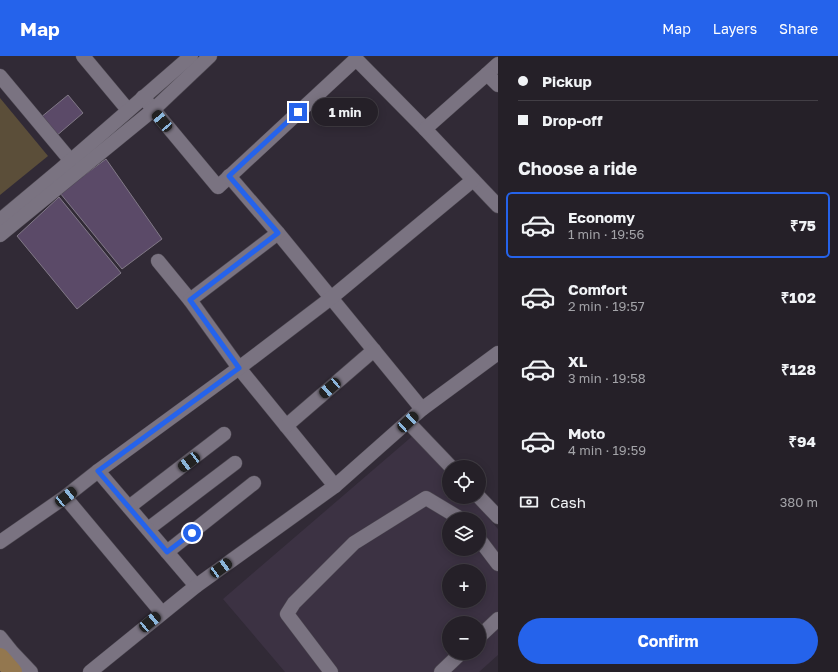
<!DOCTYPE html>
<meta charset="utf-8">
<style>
:root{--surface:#252028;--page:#2d2830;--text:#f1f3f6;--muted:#a3a3a8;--line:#423e45;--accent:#2563eb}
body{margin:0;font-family:"Golos Text",sans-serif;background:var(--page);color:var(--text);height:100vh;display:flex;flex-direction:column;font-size:15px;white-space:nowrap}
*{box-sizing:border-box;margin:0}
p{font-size:13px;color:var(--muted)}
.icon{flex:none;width:22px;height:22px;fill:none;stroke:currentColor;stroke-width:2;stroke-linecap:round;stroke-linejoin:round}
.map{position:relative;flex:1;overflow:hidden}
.side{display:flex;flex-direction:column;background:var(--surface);width:340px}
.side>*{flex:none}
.banner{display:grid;align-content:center;height:88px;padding:0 20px;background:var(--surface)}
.controls{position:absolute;left:442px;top:404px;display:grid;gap:8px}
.controls a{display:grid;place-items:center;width:44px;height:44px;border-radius:50%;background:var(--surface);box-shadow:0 2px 10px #0003,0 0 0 1px var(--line);font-size:20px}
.end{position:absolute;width:18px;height:18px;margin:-9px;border:5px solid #2563eb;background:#fff;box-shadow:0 0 0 2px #fff}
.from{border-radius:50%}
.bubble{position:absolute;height:28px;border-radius:14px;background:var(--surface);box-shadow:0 2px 10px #0003,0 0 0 1px var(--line);font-size:13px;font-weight:700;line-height:28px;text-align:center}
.car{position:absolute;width:12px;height:24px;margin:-12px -6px;border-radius:5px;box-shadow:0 0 3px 1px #0007;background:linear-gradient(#222 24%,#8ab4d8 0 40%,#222 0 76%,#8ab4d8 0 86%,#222 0)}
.banner b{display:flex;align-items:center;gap:14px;height:38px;font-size:15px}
.banner b+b{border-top:1px solid var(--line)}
.banner i{width:10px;height:10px;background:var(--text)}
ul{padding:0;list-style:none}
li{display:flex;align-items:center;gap:12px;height:66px;margin:0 8px 6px;padding:0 12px;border:2px solid transparent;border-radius:6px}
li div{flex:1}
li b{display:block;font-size:15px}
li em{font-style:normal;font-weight:700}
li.current{border-color:var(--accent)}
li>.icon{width:36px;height:36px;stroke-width:1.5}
h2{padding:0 20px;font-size:18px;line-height:48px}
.pay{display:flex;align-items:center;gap:10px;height:44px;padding:0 20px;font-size:15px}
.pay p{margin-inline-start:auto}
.cta{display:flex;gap:8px;margin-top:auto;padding:8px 20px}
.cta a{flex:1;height:46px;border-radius:24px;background:var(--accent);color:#fff;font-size:16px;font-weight:700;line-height:46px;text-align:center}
header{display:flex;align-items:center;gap:24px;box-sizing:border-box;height:56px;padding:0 20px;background:var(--accent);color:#fff}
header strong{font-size:19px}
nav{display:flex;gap:22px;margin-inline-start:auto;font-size:14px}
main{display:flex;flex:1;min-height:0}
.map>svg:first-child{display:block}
.built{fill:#3c3243;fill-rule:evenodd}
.green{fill:#5b4e39}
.building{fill:#5b4a68;stroke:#817987}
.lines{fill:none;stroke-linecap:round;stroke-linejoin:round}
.minor-casing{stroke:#4e4952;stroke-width:15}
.major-casing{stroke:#4e4952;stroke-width:19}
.minor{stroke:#7a7381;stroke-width:14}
.major{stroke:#93774f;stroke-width:18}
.route{stroke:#2563eb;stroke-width:5}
</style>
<header>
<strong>Map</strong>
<nav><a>Map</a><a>Layers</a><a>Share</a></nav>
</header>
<main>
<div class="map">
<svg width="498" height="616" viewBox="0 0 498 616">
<rect width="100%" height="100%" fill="#312a36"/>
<path class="built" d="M 416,377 L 449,415 L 449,441 L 471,441 L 498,473 L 498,599 L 479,616 L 285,616 L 223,543 ZM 449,463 L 479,463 L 479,493 L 449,493 ZM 449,515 L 479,515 L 479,545 L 449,545 ZM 449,567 L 479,567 L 479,597 L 449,597 Z"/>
<polygon class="green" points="0,42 48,100 0,139"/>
<g class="building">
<polygon points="68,39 83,57 55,81 40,62"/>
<polygon points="106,103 162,183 122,213 60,137"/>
<polygon points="59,141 121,217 77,253 17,180"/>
</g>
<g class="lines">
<defs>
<g id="minor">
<polyline points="83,0 128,54"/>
<polyline points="487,18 498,8"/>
<polyline points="0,20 71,105"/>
<polyline points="143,41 218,131 356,3 425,73 498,150"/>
<polyline points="425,73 487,18 498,29"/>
<polyline points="229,120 278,177 422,353"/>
<polyline points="0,164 60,114 191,0"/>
<polyline points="0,179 153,54 210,0"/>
<polyline points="158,205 190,244 239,312 335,430"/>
<polyline points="190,244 278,177"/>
<polyline points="408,366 451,411"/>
<polyline points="286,370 374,294"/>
<polyline points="98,415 239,312 331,242 473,124"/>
<polyline points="65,441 162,557"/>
<polyline points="479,441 498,461"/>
<polyline points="129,451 224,378"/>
<polyline points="148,473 235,407"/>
<polyline points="479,483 498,508"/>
<polyline points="0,486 65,441 98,415 196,530 90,616"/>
<polyline points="167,496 254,427"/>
<polyline points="196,530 335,430 422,353 498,297"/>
<polyline points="0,581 12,596 31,616"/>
<polyline points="479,581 498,563"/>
<polyline points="331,616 287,558 294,547 354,487 426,442 461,463"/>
<polyline points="441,616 461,597"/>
</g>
<polyline id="major" points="0,601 13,616"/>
</defs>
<use href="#minor" class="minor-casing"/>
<use href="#major" class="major-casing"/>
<use href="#minor" class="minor"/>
<use href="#major" class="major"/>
</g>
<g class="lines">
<polyline class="route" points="192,477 167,496 98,415 239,312 190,244 278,177 229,120 298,56"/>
</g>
</svg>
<div class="controls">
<a><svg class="icon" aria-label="locate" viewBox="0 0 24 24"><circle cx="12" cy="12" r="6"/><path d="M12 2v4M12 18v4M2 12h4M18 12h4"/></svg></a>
<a><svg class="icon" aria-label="layers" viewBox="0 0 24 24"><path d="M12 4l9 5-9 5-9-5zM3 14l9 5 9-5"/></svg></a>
<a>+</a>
<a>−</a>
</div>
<i class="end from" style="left:192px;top:477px"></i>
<i class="end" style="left:298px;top:56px"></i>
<div class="bubble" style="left:312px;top:42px;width:66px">1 min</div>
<i class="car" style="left:162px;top:65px;rotate:320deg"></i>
<i class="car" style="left:330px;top:332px;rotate:229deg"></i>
<i class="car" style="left:408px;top:366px;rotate:47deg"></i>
<i class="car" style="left:189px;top:406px;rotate:233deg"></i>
<i class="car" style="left:66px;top:441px;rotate:51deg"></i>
<i class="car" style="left:221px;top:512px;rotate:54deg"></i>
<i class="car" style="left:150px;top:566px;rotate:50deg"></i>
</div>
<section class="side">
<div class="banner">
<b><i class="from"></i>Pickup</b>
<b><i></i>Drop-off</b>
</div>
<h2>Choose a ride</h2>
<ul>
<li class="current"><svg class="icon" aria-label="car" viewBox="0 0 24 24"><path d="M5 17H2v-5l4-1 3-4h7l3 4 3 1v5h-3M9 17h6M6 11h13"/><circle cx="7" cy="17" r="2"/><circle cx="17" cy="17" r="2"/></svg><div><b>Economy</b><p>1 min · 19:56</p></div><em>₹75</em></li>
<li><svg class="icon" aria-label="car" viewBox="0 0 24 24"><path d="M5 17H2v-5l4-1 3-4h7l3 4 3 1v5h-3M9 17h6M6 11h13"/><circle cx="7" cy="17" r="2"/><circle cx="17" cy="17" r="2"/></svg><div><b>Comfort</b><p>2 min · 19:57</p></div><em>₹102</em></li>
<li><svg class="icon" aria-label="car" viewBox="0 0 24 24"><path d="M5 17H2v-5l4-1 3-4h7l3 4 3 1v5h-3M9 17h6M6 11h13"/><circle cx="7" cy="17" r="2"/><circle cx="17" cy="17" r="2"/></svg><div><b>XL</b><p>3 min · 19:58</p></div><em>₹128</em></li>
<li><svg class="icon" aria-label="car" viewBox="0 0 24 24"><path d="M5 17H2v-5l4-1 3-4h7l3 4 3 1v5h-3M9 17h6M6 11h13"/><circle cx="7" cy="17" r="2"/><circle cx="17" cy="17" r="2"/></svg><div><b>Moto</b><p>4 min · 19:59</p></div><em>₹94</em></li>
</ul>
<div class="pay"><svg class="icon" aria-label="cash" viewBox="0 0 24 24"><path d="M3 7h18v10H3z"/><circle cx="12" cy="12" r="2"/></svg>Cash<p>380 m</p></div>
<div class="cta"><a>Confirm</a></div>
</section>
</main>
